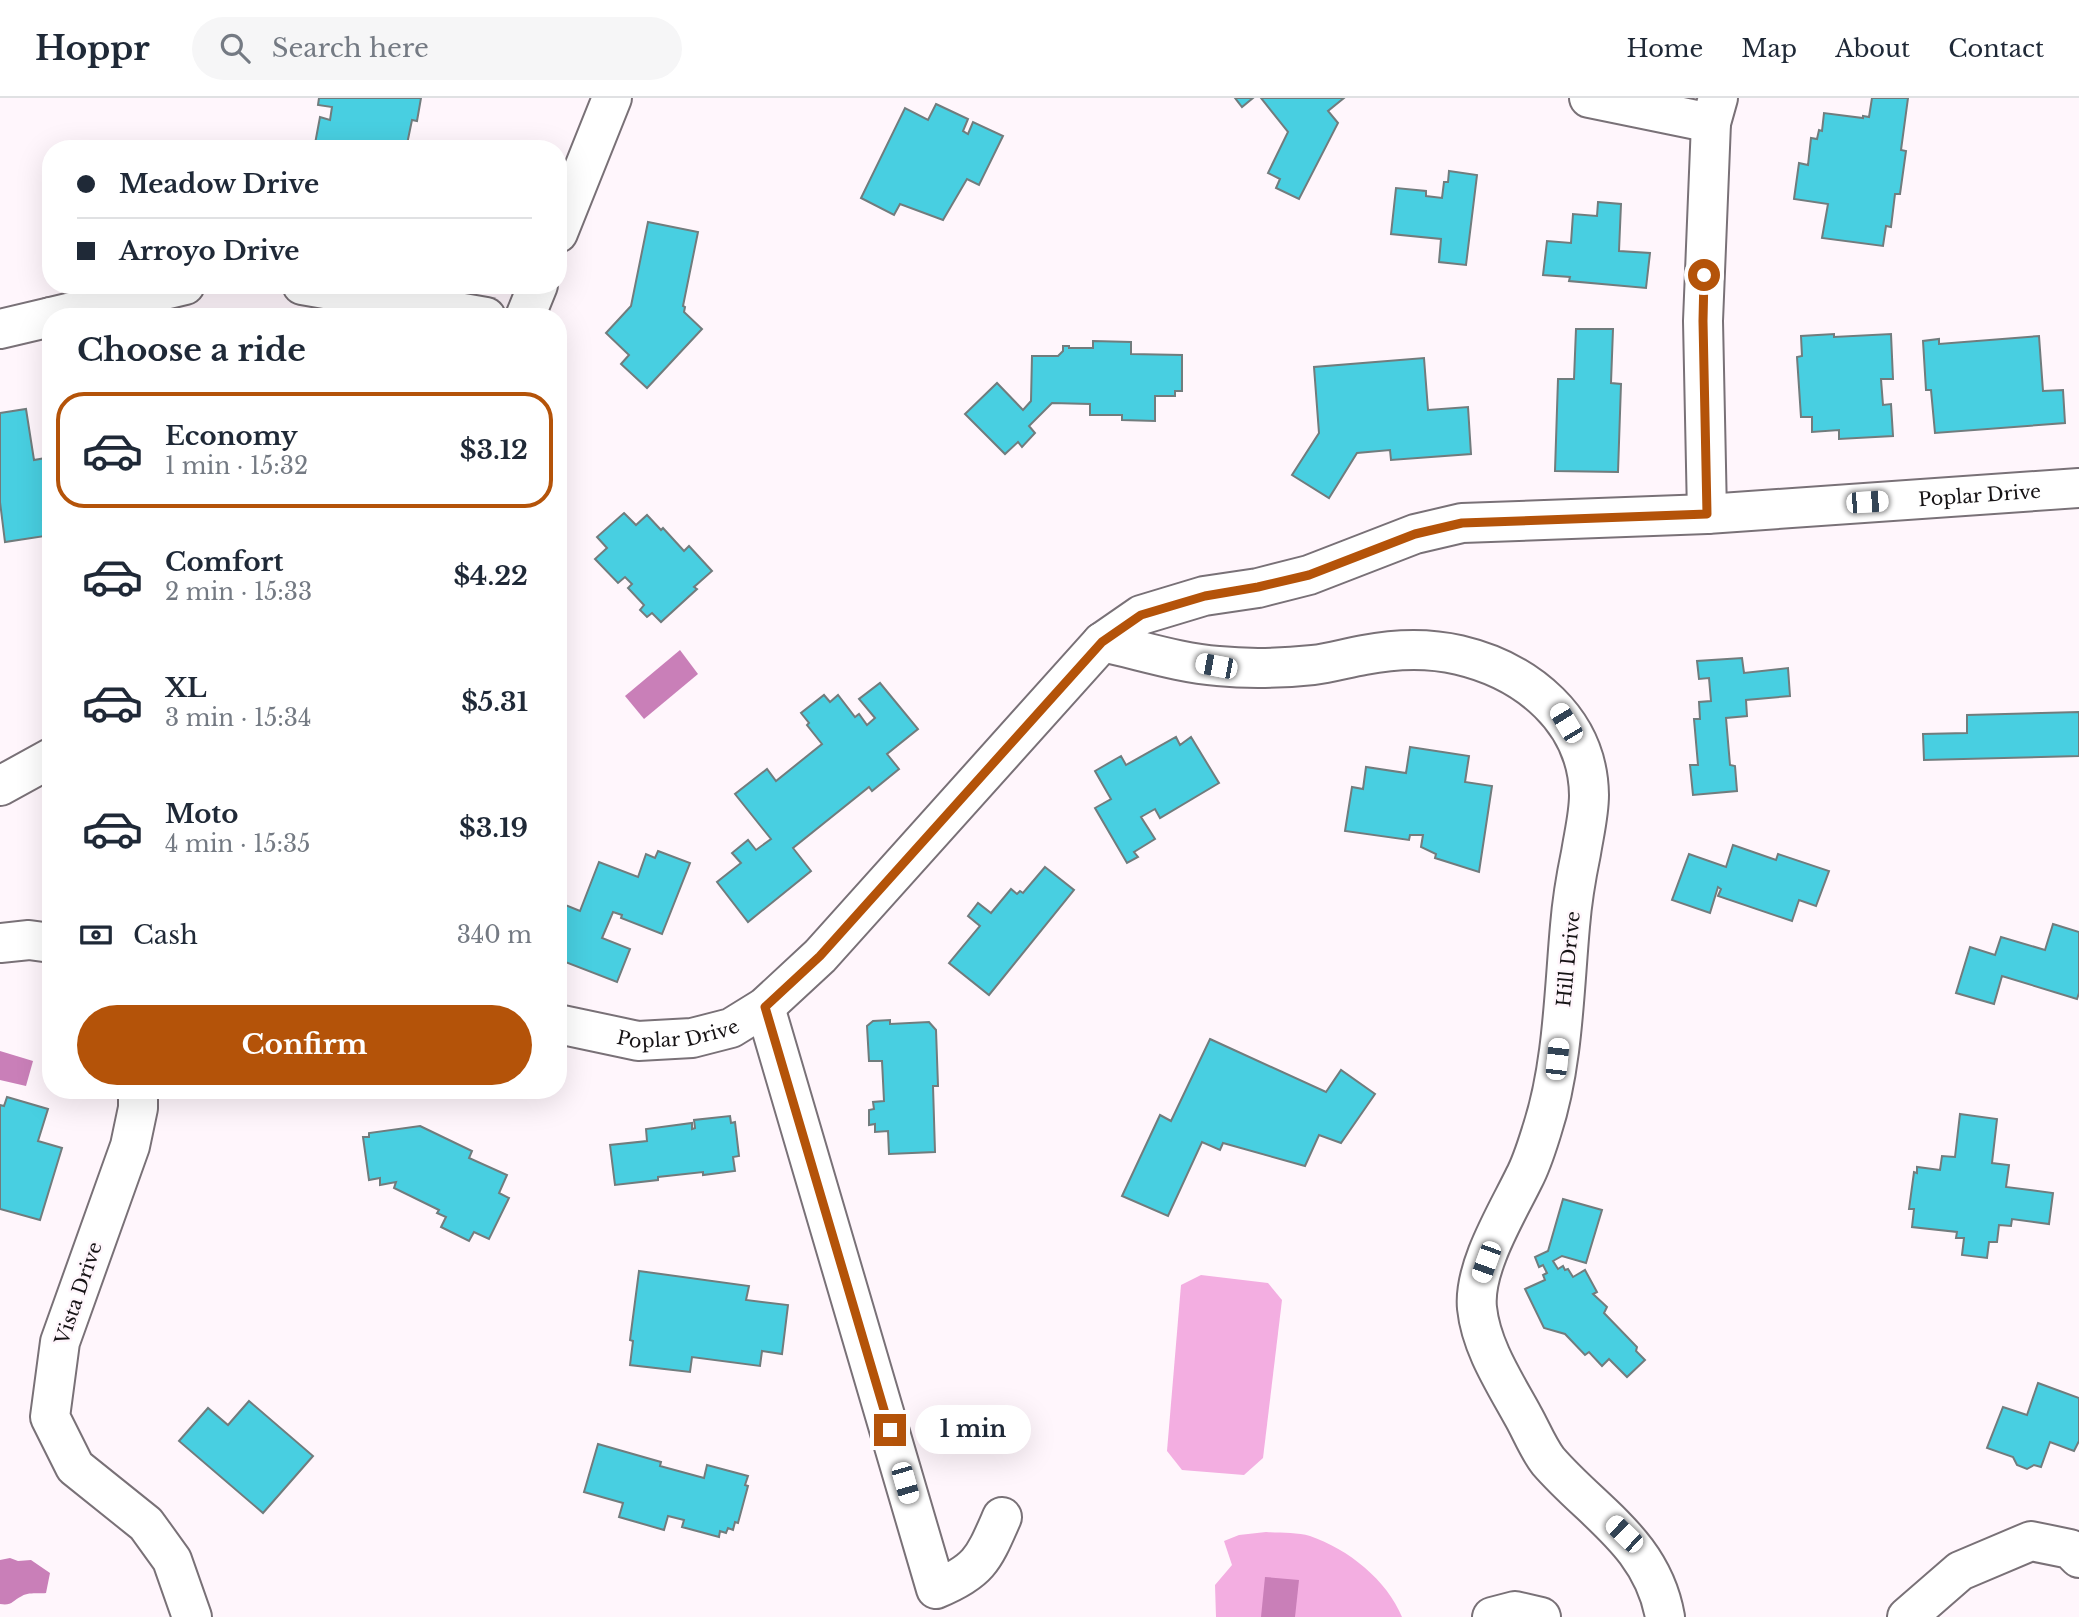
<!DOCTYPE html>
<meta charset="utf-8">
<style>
:root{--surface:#fff;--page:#f6f6f7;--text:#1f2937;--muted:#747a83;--line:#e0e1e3;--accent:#b45309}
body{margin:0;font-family:"Libre Baskerville",serif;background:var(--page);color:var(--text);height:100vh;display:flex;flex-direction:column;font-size:26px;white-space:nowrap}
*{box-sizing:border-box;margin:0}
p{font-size:23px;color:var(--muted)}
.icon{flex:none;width:38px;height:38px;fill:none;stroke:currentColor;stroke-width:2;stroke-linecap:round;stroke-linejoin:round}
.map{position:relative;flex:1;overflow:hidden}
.sheet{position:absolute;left:42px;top:210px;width:525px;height:791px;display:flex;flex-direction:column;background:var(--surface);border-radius:28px;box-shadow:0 7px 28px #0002}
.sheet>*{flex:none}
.banner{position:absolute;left:42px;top:42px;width:525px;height:154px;border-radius:28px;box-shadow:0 7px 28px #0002;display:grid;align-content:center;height:154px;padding:0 35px;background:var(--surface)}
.end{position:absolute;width:32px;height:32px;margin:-16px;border:9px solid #b45309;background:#fff;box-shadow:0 0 0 4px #fff}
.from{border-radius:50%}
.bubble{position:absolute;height:49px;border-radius:24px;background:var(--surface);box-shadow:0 7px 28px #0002;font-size:23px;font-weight:700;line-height:49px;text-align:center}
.car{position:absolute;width:21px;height:42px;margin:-21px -10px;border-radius:9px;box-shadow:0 0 5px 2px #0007;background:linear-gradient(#fff 24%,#345 0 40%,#fff 0 76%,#345 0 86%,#fff 0)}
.banner b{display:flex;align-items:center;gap:24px;height:66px;font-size:26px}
.banner b+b{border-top:2px solid var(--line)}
.banner i{width:18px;height:18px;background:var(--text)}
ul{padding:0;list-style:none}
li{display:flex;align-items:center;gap:21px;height:116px;margin:0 14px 10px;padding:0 21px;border:4px solid transparent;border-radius:28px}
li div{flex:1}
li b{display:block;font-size:26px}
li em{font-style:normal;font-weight:700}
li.on{border-color:var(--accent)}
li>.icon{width:63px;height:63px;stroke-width:1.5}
h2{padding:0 35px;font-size:32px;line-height:84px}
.pay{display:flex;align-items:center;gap:18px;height:77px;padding:0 35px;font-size:26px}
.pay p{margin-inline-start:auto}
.button{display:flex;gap:14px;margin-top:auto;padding:14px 35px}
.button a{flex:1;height:80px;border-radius:42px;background:var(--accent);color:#fff;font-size:28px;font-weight:700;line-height:80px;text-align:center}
header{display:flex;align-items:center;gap:42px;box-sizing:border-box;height:98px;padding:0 35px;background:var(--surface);border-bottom:2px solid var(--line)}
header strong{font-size:33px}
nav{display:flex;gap:38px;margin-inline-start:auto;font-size:24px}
.search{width:490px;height:63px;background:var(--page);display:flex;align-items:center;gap:18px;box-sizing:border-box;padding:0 24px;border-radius:38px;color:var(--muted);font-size:26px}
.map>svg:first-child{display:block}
.green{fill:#f3aee1}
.water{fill:#c97fb8}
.building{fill:#48cfe1;stroke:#717c7d;stroke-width:2}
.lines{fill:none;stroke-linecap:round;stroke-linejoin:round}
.minor-casing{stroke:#797177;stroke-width:42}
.minor{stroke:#fff;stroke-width:38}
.route{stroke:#b45309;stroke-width:9}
.labels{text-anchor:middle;stroke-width:5;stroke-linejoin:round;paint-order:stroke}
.street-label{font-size:19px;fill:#161315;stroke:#fff6fc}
</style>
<header>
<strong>Hoppr</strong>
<div class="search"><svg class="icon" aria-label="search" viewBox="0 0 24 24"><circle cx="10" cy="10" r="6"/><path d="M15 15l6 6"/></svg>Search here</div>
<nav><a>Home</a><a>Map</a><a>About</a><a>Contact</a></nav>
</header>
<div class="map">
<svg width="2079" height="1519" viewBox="0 0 2079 1519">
<rect width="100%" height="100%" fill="#fff6fc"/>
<g class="green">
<polygon points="1201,1177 1268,1185 1282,1202 1263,1360 1244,1377 1182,1372 1167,1353 1181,1187"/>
<path d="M 1266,1434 C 1280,1435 1297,1434 1310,1438 C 1348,1451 1387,1482 1402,1519 L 1216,1519 L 1215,1487 L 1232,1467 L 1224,1443 L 1239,1437 Z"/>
</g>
<g class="water">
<polygon points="680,552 698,576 644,621 625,598"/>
<polygon points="0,953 33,963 26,988 0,982"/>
<path d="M 10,1460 L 18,1463 L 31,1462 L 50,1475 L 46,1495 C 39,1496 28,1494 22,1498 C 12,1503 12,1508 0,1506 L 0,1462 Z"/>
<polygon points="1265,1479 1299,1482 1295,1519 1261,1519"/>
</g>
<g class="building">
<polygon points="319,0 421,0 417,23 412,22 406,51 314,51 320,19 330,22 332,9 318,7"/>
<polygon points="1235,0 1253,0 1242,9"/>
<polygon points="1261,0 1344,0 1328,13 1338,25 1299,101 1276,90 1280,81 1268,75 1288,34"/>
<polygon points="1872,0 1908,0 1901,52 1906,53 1900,96 1895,96 1891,129 1886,128 1883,148 1822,140 1828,106 1794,101 1799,65 1808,67 1811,40 1817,41 1819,32 1822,33 1824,15 1863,20 1863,18 1869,19"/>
<polygon points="936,6 968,21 963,33 968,36 973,24 1003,38 979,87 967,81 943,122 900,106 894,117 861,100 905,10 928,22"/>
<polygon points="1449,73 1477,77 1466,167 1439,164 1441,141 1391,136 1396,90 1426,93 1426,98 1442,100 1444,84 1448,84"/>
<polygon points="51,91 51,120 44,92"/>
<polygon points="1598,104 1621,106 1619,153 1650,155 1646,190 1569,183 1570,179 1543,177 1547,143 1571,145 1573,116 1597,118"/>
<polygon points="648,124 698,134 683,208 685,209 684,214 702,231 647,290 621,266 629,257 606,235 631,208"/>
<polygon points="1576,231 1613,231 1611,285 1621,286 1618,374 1555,373 1558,281 1574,281"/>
<polygon points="1834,236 1834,239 1891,236 1893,281 1881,281 1883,307 1891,306 1893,338 1839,341 1839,332 1812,334 1812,319 1801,319 1797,259 1802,258 1801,238"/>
<polygon points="2039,238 2043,293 2063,292 2065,325 1935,335 1931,292 1926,292 1923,243 1939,241 1939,246"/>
<polygon points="1093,243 1131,244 1131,256 1182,257 1182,293 1175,293 1175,298 1155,298 1155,323 1122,322 1122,317 1090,317 1090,306 1052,305 1029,328 1035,335 1022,349 1018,344 1005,356 965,316 997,285 1023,312 1031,303 1032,258 1058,258 1063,253 1063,248 1069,248 1069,250 1093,250"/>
<polygon points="1424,260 1428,312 1468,309 1471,356 1391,362 1390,352 1357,355 1329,400 1292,377 1319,335 1314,269"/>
<polygon points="26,311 34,362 51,359 51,422 43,423 45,438 5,444 0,404 0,315"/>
<polygon points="624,415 636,427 647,417 661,432 663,430 684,453 689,448 712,473 694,489 697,491 661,524 652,515 647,519 640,512 644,507 628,490 632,486 625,479 618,485 595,461 607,450 597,439"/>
<polygon points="1742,560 1744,575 1788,570 1790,598 1746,602 1747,618 1726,620 1730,667 1735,668 1737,693 1693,697 1690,667 1698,667 1694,621 1700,621 1699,604 1711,603 1709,580 1699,581 1697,563"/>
<polygon points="880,585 918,631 887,656 899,671 872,693 869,689 793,750 811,773 748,824 717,784 741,765 732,755 748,742 756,752 771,741 735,696 767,671 776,683 822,646 807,627 809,625 801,615 824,597 830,604 838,597 855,619 859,616 867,627 875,620 859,601"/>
<polygon points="2079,614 2079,658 1924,662 1923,636 1967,635 1967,617"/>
<polygon points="1176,639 1180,647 1191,639 1219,685 1160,720 1155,711 1141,719 1155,741 1134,754 1138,759 1127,765 1095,710 1111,701 1095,673 1121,658 1126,667"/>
<polygon points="1410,649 1469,658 1465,684 1492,688 1479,774 1435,760 1436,756 1421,749 1423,737 1410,737 1409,742 1345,733 1352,689 1363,691 1366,669 1406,675"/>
<polygon points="1733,747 1776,762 1778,756 1829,773 1816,808 1799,802 1792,823 1718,798 1721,791 1718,789 1710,815 1672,802 1689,756 1726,769"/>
<polygon points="658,753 690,765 662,836 621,820 622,817 613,814 602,840 630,851 617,884 560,862 562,855 558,853 558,804 580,813 599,764 638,779 646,756 655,760"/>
<polygon points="1045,769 1074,792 989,897 949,865 980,828 968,818 978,805 991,815 1011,791 1017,796 1020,793 1023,795"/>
<polygon points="2053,826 2079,834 2079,895 2077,901 2002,878 1994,906 1956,895 1970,849 1995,857 2001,839 2045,852"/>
<polygon points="890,922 890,926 929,924 936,932 938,988 933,988 935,1054 889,1056 888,1033 875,1034 875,1026 869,1027 869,1012 874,1011 873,1004 884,1003 882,963 869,963 867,928 873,923"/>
<polygon points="1210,941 1326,994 1341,972 1375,996 1341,1045 1319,1037 1305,1068 1223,1045 1220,1052 1202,1044 1168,1118 1122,1098 1160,1017 1171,1023"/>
<polygon points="7,999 48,1011 38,1043 62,1050 40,1122 0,1111 0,1007 4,1008"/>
<polygon points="1960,1016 1997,1021 1992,1065 2009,1067 2006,1089 2053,1095 2049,1126 2012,1121 2011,1128 1999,1127 1997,1144 1989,1144 1987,1160 1962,1157 1964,1140 1956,1140 1957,1134 1912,1129 1914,1111 1909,1111 1914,1074 1917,1075 1917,1069 1940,1072 1942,1058 1955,1059"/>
<polygon points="730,1018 731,1025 735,1024 739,1058 733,1059 735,1073 703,1077 703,1074 658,1079 658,1082 615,1087 610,1047 647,1043 646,1031 692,1025 692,1031 695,1030 694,1022"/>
<polygon points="420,1028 472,1053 469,1060 507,1077 499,1095 509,1100 489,1141 474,1134 469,1143 441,1129 446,1119 437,1115 439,1112 394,1090 396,1084 380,1087 380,1080 369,1082 363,1039 369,1039 369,1035"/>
<polygon points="1563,1101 1602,1112 1586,1165 1562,1158 1553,1163 1558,1171 1563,1168 1565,1172 1568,1171 1573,1179 1585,1172 1597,1194 1593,1196 1607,1209 1604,1215 1637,1249 1636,1253 1645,1262 1627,1279 1609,1261 1602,1268 1589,1254 1585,1257 1565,1236 1544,1230 1525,1191 1545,1182 1543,1177 1547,1175 1543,1167 1539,1169 1535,1159 1548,1153"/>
<polygon points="639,1173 749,1188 746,1202 788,1207 782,1256 762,1253 760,1268 692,1259 690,1274 630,1267 633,1243 630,1242"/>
<polygon points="2038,1285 2079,1300 2079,1343 2074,1353 2050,1344 2041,1369 2034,1367 2027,1371 2017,1367 2013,1359 1987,1350 2003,1309 2027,1317"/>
<polygon points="249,1303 313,1358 263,1415 179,1343 208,1310 228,1327"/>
<polygon points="598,1346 661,1364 660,1368 704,1380 707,1367 748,1378 745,1387 748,1388 738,1425 735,1424 733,1432 728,1430 726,1435 720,1433 719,1439 682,1429 684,1422 668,1418 664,1432 619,1419 623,1405 584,1394"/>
</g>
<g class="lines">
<defs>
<g id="minor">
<polyline points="1589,0 1711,25"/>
<polyline points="558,135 612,0"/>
<polyline points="302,187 486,219"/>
<polyline points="51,219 185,187"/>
<polyline points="525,219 538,187"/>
<polyline points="0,231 51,219"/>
<polyline points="1707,416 1703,223 1711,25 1718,0"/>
<path d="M 1102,544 C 1140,552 1179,565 1218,568 C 1248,571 1283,570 1313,567 C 1330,565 1347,560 1364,557 C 1395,551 1429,550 1459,557 C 1527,573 1588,622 1589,697 C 1589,716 1584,736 1581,755 C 1576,779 1572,803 1570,828 C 1564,894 1563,968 1542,1032 C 1537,1048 1532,1065 1524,1080 C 1507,1115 1473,1170 1477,1210 C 1481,1249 1505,1285 1523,1318 C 1531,1332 1538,1350 1548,1363 C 1593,1415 1652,1445 1665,1519"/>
<polyline points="0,688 51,660"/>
<polyline points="0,845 29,842 51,845"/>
<path d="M 765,909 L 936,1491 C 980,1473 984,1460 1002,1419"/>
<path id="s1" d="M 558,926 L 638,943 L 692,940 L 731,930 L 765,909 L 820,858 L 1102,544 L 1141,517 L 1204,498 L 1258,490 L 1309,477 L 1415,436 L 1462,425 L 1707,416 L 2079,390"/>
<polyline points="138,992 138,1010 130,1048 60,1244 50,1319 75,1369 146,1426 172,1462 192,1519"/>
<polyline points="1492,1519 1515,1513 1541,1519"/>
<polyline points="1907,1519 1960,1473 2031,1443 2070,1451 2079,1460"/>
</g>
</defs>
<use href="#minor" class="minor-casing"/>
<use href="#minor" class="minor"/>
</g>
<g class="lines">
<polyline class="route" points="890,1332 765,909 820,858 1102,544 1141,517 1205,498 1258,489 1309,477 1415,436 1462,425 1707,416 1703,223 1704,177"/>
</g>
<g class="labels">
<g class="street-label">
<text dy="7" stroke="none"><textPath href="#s1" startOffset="1614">Poplar Drive</textPath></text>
<text transform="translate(1568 861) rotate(-84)" y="7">Hill Drive</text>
<text dy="7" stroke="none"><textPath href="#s1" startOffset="122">Poplar Drive</textPath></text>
<text transform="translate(78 1195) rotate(-71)" y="7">Vista Drive</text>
</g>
</g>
</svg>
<i class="end from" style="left:1704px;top:177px"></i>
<i class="end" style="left:890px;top:1332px"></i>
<div class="bubble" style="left:915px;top:1307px;width:116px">1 min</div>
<i class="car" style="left:1867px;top:404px;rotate:86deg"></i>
<i class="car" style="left:1216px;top:568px;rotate:281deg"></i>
<i class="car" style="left:1566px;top:625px;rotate:329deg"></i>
<i class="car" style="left:1557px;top:961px;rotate:6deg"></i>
<i class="car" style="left:1486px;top:1164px;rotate:200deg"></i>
<i class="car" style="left:905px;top:1385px;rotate:164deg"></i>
<i class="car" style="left:1624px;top:1436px;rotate:314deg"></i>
<div class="banner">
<b><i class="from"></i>Meadow Drive</b>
<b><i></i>Arroyo Drive</b>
</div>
<section class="sheet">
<h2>Choose a ride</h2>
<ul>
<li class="on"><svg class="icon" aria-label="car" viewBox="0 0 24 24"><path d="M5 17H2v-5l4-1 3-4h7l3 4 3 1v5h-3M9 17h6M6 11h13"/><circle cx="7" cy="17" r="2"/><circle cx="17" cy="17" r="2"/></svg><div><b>Economy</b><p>1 min · 15:32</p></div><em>$3.12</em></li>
<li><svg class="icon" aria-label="car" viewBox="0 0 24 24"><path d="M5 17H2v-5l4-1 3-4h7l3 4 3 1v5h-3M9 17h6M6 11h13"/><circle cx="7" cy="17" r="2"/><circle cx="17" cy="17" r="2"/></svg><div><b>Comfort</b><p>2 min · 15:33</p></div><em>$4.22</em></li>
<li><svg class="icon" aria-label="car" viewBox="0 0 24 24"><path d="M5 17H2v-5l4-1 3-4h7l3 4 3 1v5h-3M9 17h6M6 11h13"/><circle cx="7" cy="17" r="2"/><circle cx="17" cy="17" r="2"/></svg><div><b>XL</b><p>3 min · 15:34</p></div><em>$5.31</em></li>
<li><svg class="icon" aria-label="car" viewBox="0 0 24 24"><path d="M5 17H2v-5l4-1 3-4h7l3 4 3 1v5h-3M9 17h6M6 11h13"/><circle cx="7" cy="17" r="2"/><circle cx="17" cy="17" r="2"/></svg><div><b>Moto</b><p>4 min · 15:35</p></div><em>$3.19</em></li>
</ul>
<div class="pay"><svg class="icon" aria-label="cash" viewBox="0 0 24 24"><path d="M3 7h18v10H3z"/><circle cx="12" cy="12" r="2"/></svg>Cash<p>340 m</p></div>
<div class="button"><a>Confirm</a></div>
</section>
</div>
